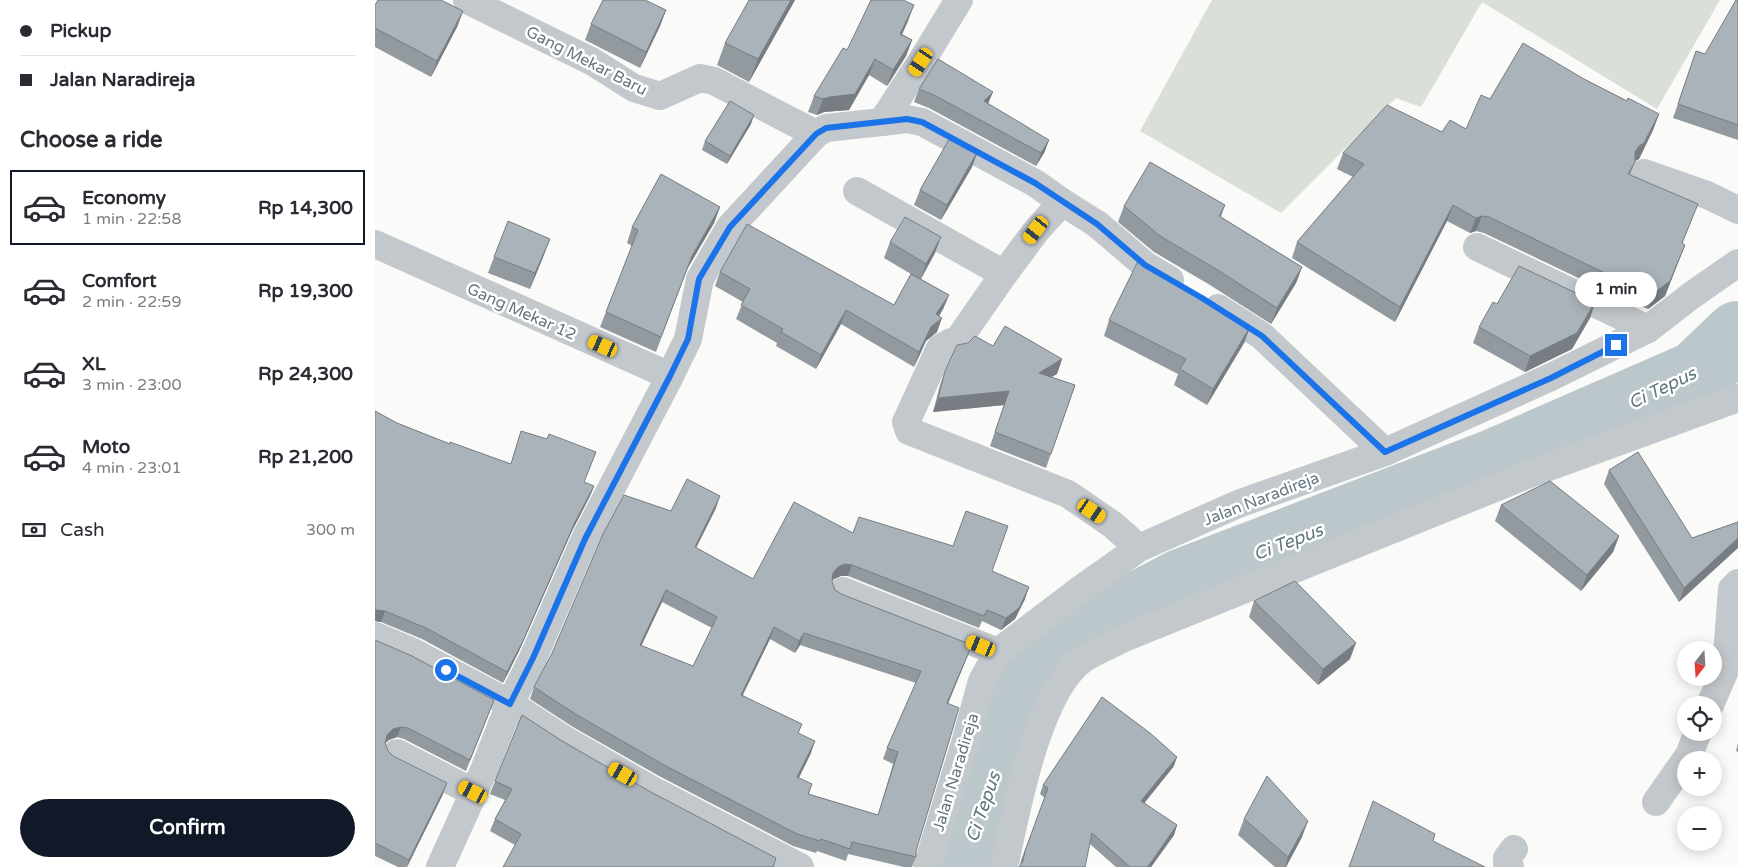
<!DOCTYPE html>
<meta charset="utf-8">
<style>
:root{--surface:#fff;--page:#f7f7f7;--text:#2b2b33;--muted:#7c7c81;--line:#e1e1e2;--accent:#111827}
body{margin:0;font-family:"Varela Round",sans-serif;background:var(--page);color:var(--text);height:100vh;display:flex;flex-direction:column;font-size:19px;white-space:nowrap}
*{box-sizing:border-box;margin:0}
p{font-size:16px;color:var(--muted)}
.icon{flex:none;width:28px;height:28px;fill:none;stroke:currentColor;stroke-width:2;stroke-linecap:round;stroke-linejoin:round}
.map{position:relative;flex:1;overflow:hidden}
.details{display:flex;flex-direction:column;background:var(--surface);width:375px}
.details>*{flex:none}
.hud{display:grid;align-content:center;height:110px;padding:0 20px;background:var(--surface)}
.needle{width:32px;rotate:197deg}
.tools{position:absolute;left:1302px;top:641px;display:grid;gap:10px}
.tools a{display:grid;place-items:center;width:45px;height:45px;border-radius:50%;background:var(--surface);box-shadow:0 2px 12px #0003;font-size:25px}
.end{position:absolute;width:22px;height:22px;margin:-11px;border:6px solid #1a73e8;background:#fff;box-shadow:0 0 0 2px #fff}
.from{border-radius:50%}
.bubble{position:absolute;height:35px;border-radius:18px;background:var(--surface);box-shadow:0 2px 12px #0003;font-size:16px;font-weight:700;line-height:35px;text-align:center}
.car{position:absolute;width:15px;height:30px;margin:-15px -8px;border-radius:6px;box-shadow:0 0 4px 1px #0007;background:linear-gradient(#f5c518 24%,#345 0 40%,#f5c518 0 76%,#345 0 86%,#f5c518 0)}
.hud b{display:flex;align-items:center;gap:18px;height:48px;font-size:19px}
.hud b+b{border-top:1px solid var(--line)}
.hud i{width:12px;height:12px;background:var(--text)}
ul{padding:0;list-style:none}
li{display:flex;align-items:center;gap:15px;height:75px;margin:0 10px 8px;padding:0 10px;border:2px solid transparent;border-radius:0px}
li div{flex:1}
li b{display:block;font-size:19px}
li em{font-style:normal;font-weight:700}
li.active{border-color:var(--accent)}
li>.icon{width:45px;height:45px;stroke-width:1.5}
h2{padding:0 20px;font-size:22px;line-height:60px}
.pay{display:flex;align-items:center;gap:12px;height:55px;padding:0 20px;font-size:19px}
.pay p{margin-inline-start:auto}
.primary-button{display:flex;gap:10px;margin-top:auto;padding:10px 20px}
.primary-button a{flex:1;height:58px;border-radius:30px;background:var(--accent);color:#fff;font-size:20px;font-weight:700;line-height:58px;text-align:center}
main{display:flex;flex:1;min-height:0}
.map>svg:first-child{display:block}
.green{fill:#dadfd7}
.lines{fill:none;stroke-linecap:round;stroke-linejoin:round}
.river{stroke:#bbc7cb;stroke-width:68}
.street{stroke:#c3c8cc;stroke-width:28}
.wall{fill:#929a9f;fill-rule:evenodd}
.shaded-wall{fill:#777d82}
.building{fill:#aab3b9;stroke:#777d82;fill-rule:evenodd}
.route{stroke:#1a73e8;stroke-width:6}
.labels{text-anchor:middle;stroke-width:5;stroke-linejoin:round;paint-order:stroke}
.street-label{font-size:16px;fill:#657683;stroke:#fff}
.water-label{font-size:18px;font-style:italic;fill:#60757c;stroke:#fff}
</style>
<main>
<section class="details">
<div class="hud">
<b><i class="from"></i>Pickup</b>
<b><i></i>Jalan Naradireja</b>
</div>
<h2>Choose a ride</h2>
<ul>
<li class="active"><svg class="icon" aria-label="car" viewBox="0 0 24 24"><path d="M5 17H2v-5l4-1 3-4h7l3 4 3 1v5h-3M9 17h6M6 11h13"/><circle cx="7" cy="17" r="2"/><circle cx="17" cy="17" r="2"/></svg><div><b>Economy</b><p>1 min · 22:58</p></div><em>Rp 14,300</em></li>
<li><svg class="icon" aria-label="car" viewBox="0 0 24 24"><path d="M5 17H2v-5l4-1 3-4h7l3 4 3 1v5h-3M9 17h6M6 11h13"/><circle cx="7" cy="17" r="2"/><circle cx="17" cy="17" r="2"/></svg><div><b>Comfort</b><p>2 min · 22:59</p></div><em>Rp 19,300</em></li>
<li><svg class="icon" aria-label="car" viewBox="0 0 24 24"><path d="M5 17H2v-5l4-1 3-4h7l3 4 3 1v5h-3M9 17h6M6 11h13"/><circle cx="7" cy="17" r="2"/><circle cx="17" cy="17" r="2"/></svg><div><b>XL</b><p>3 min · 23:00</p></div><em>Rp 24,300</em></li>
<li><svg class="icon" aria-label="car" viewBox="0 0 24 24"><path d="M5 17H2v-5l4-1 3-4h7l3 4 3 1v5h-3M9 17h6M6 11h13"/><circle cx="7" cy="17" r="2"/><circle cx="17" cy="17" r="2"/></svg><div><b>Moto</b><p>4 min · 23:01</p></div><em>Rp 21,200</em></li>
</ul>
<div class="pay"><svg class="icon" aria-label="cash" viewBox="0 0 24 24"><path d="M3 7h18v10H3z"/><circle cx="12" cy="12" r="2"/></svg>Cash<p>300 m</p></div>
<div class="primary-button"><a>Confirm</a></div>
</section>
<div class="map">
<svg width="1363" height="867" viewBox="0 0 1363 867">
<rect width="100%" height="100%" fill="#fafaf8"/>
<polygon class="green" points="837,0 1345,0 1282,109 1107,2 1046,107 1021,98 906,213 765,131"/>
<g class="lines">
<polyline class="river" points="588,867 655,669 662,659 806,583 1119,463 1321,375 1363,335"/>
<g class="street">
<polyline points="92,0 218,62 259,88 285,96 325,78 339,81 441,134"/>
<polyline points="507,122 532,119 547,122 660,183 687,202"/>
<polyline points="1269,173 1332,195 1363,210"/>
<polyline points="482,191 629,274 661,231 687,202 722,224 770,265 795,280"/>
<polyline points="0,244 295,376"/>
<polyline points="1102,247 1273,329"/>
<polyline points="629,274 581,343 576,342 565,348 531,422 534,431 693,494 738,525 764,548"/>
<polyline points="843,308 887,336 1010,452"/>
<polyline points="468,591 623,652"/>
<polyline points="0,636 40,653 135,704 190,740 277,790 425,867"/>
<polyline points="1335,705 1351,668 1357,589 1363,583"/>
<polyline points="22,753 98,792"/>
<polyline points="1281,802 1314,755 1323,732"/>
<polyline points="65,867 109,770 135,704 158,658 210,539 295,376 313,339 325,279 355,227 441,134 451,128 507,122 546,62 584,0"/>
<polyline points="552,867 590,743 607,681 623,652 706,589 764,548 863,504 1010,452 1176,377 1273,329 1317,295 1363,263"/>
<path d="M 629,867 C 641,813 662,692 708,659 C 720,651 736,645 749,638 L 1157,473 L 1363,398"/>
<polyline points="1135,867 1132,864 1132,858 1139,849"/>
</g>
</g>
<g class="wall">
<polygon points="420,0 374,82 342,65 350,43"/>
<polygon points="1363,0 1363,140 1298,118 1321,51 1330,54"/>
<polygon points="0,5 88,11 82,27 56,77 0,47"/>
<polygon points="291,10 285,26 265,68 210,40 216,24"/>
<polygon points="533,21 527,34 537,40 531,56 512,86 494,75 474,110 449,112 442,115 433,112 439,96 472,50"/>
<polygon points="1209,79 1252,101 1284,114 1278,130 1264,159 1260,161 1255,175 1317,219 1307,244 1304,260 1290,296 1273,309 1239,295 1109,233 1101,231 1095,233 1072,221 1020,322 917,258 922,242 978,177 962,169 968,153 1067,132 1091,129 1115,99"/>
<polygon points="544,89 674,140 669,153 661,166 554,108 539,102"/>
<polygon points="376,124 352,164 327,150 330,141"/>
<polygon points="597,167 566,220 539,205 545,190"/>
<polygon points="850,205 846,217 927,267 921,283 896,324 835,285 779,252 743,222 749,206"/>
<polygon points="345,207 339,223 311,271 281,352 225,327 257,246 252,243 257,227"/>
<polygon points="175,239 155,289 113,273 119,257"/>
<polygon points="515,242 560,253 546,279 574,295 568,309 564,316 562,332 551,341 539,367 466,324 441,369 401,346 402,343 361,319 368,302 340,286 345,272 519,305 536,274 509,258"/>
<polygon points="1220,302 1215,318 1197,349 1150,372 1098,343 1104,327 1122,304"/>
<polygon points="734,320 875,327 869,343 832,405 799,385 803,374 729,336"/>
<polygon points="618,346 687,359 682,374 676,377 700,385 671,468 615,446 629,405 558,412 565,385 570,371"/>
<polygon points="0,411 22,423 75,444 136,464 146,431 209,483 219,486 215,496 196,533 144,651 128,683 47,639 6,622 0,621"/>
<polygon points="1234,470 1317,538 1363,522 1304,602 1229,484"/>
<polygon points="1126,505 1244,536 1238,552 1206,591 1120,521"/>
<path d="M 341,508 L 321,548 L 378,579 L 478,533 L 617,571 L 650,599 L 640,619 L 626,630 L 607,621 L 604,628 L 473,576 L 466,576 L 459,579 L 457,581 L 457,582 L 460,590 L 466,594 L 597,645 L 573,704 L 541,851 L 541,857 L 537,867 L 529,867 L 473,854 L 471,861 L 442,851 L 441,853 L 418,846 L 284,776 L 198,727 L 155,699 L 159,687 L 296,511 ZM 287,602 L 337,628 L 318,666 L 266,646 ZM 395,639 L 420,653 L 425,645 L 541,683 L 512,748 L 508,759 L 518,764 L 503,815 L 434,794 L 437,784 L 424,778 L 436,753 L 424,734 L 368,695 Z"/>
<polygon points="879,601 975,659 943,685 874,617"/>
<polygon points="0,640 115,711 91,771 29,739 22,737 14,740 10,743 13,751 18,756 68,794 32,867 23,867 0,856"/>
<polygon points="187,741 274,791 140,845 115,831 120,819 130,800 115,794 120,781"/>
<polygon points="1363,743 1363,752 1361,751"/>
<polygon points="799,766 769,803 802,825 799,835 776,867 741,867 715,844 645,865 646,860 670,798 665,794 668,785"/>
<polygon points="869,819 927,837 911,867 900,867 863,835"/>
</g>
<g class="shaded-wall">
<polygon points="416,0 420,0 374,82 383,59"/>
<polygon points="539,5 533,21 520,50 525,34"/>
<polygon points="291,10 285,26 265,68 271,52"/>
<polygon points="88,11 82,27 56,77 62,61"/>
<polygon points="537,40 531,56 512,86 518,70"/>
<polygon points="500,59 494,75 474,110 449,112 442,115 448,99"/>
<polygon points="618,92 613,104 609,101"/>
<polygon points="1284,114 1278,130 1264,159 1258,162 1260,152"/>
<polygon points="379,115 376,124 352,164 355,156"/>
<polygon points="674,140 669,153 661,166 666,153"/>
<polygon points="603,151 597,167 566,220 572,205"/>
<polygon points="1078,205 1072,221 1020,322 1025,307"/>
<polygon points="345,207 339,223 311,271 281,352 317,256"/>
<polygon points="1107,216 1101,231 1095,233 1101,218"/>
<polygon points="566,237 560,253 545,280 551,264"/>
<polygon points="175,239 169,255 155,289 160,273"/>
<polygon points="1310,245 1290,296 1273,309 1278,294"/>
<polygon points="927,267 921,283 896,324 902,308"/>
<polygon points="574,295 568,309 558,326 567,318 562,332 551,341 539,367 544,352 561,314"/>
<polygon points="1220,302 1215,318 1197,349 1150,372 1155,356"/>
<polygon points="471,310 466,324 441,369 446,355"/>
<polygon points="875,327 869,343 832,405 838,389"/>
<polygon points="687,359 682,374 659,387 664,373"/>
<polygon points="634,391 629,405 558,412 563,398"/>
<polygon points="219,486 215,496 196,533 144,651 128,683 132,672 200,522"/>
<polygon points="345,496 341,508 316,558 320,547"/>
<polygon points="1244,536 1238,552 1206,591 1212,575"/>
<polygon points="1363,538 1363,548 1304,602 1309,588"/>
<polygon points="470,564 477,565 473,576 466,576 459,579 454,585 458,573 463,567"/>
<polygon points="654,587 650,599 640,619 626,630 631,618"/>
<polygon points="291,590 287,602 261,657 265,645"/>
<polygon points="0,610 2,610 10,611 6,622 0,621"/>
<polygon points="399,627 395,639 362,706 366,695"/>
<polygon points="429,633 425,645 420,653 424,641"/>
<polygon points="981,643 975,659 943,685 948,669"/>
<polygon points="597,645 592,657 568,715 572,703"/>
<polygon points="26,727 22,737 14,740 8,745 12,735 18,729"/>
<polygon points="440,741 436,753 418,789 422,777"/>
<polygon points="802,757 799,766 763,811 766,801"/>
<polygon points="72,783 68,794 32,867 34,860"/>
<polygon points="933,821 927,837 911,867 910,867 913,857"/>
<polygon points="802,825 799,835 776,867 772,867"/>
</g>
<g class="building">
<polygon points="3,0 66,0 88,11 62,61 0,28 0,5"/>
<polygon points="228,0 270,0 291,10 271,52 216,24"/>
<polygon points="374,0 416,0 383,59 350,43"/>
<polygon points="496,0 528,0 539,5 525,34 537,40 518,70 500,59 480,94 455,97 448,99 439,96 468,48 472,50"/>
<polygon points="1361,0 1363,0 1363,125 1303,104 1321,51 1330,54"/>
<polygon points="1148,43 1209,79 1252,101 1253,98 1284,114 1269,143 1264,146 1260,152 1260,162 1253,174 1323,204 1307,243 1310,245 1295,281 1278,294 1244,280 1114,217 1107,216 1101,218 1078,205 1025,307 922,242 989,164 968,153 1012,105 1067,132 1075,120 1091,129 1106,95 1115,99"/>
<polygon points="563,59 618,92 609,101 674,140 666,153 559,95 544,89"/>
<polygon points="355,101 379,115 355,156 330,141"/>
<polygon points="576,136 603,151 572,205 545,190"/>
<polygon points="775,162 850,205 844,216 927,267 902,308 841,269 785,236 749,206"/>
<polygon points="286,174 345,207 317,256 286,337 231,312 263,230 257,227"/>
<polygon points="530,217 566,237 551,264 515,242"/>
<polygon points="133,221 175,239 160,273 119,257"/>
<polygon points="372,224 519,305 536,274 574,295 561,314 567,318 556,327 544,352 471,310 446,355 406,332 408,329 366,305 375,289 345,272"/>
<polygon points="764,259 875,327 838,389 805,369 811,359 734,320"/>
<polygon points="1144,266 1220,302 1202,333 1155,356 1104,327 1118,302 1122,304"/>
<polygon points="630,326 687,359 664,373 700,385 676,454 620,432 634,391 563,398 570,371 582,345 593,343 600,336 618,346"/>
<polygon points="0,411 22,423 75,444 75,442 136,464 146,431 172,439 174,434 221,452 209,482 219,486 200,522 148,641 132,672 51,628 10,611 2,610 0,610"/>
<polygon points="1263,452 1317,538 1363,522 1363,538 1309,588 1234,470"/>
<path d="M 312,479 L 345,496 L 320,547 L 378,579 L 419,502 L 478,533 L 484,517 L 578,546 L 591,511 L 633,526 L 617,571 L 654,587 L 644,608 L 631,618 L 612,610 L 609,616 L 477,565 L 470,564 L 463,567 L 458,573 L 457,582 L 460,590 L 466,594 L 597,645 L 572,703 L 584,708 L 541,851 L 541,857 L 477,842 L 475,849 L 446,839 L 445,841 L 422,834 L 289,765 L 202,715 L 159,687 L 177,653 L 228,534 L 249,495 L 296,511 ZM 291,590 L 342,617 L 318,666 L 265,645 ZM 399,627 L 424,641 L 429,633 L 546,671 L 512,748 L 523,752 L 503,815 L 433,794 L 437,784 L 422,777 L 440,741 L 423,733 L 427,724 L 366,695 Z"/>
<polygon points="1175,481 1244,536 1212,575 1126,505"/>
<polygon points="920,581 981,643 948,669 879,601"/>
<polygon points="0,640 37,656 119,700 95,760 33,728 26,727 18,729 12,735 10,743 13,751 18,756 72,783 34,860 0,843"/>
<polygon points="727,697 775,733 802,757 766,801 802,825 777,861 772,867 755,867 717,833 710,867 644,867 648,861 650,851 673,788 668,785"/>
<polygon points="147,715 187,741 274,791 401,858 398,867 128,867 146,834 120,819 137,789 120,781"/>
<polygon points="892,776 933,821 913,857 869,819"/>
<polygon points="998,801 1060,834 1058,841 1110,867 974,867"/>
</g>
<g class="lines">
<polyline class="route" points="71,670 135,704 158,658 210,539 295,376 313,339 324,279 355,227 441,134 451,128 532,119 547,122 660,183 722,224 770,265 827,298 887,336 1010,452 1176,378 1241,345"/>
</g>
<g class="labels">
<g class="street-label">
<text transform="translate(212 60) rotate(27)" y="6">Gang Mekar Baru</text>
<text transform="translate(147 311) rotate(24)" y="6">Gang Mekar 12</text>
<text transform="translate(886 498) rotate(-21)" y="6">Jalan Naradireja</text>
<text transform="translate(580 772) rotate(-73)" y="6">Jalan Naradireja</text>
</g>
<g class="water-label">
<text transform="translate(1287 388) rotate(-26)" y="6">Ci Tepus</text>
<text transform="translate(913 542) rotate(-21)" y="6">Ci Tepus</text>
<text transform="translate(608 807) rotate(-71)" y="6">Ci Tepus</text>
</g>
</g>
</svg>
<div class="tools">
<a><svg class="needle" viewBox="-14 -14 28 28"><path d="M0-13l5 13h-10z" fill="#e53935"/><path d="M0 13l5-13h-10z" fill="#7c7c81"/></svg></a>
<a><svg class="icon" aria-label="locate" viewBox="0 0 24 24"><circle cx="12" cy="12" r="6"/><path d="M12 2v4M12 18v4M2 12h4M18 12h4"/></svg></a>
<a>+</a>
<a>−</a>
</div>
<i class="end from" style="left:71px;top:670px"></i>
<i class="end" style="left:1241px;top:345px"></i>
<div class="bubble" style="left:1200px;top:272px;width:82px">1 min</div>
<i class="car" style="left:546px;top:62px;rotate:213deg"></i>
<i class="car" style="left:661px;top:230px;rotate:217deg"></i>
<i class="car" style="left:228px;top:346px;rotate:294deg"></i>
<i class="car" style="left:717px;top:511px;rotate:124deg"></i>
<i class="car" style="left:606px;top:646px;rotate:292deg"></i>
<i class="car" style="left:248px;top:774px;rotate:300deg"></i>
<i class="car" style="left:98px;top:792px;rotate:297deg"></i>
</div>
</main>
